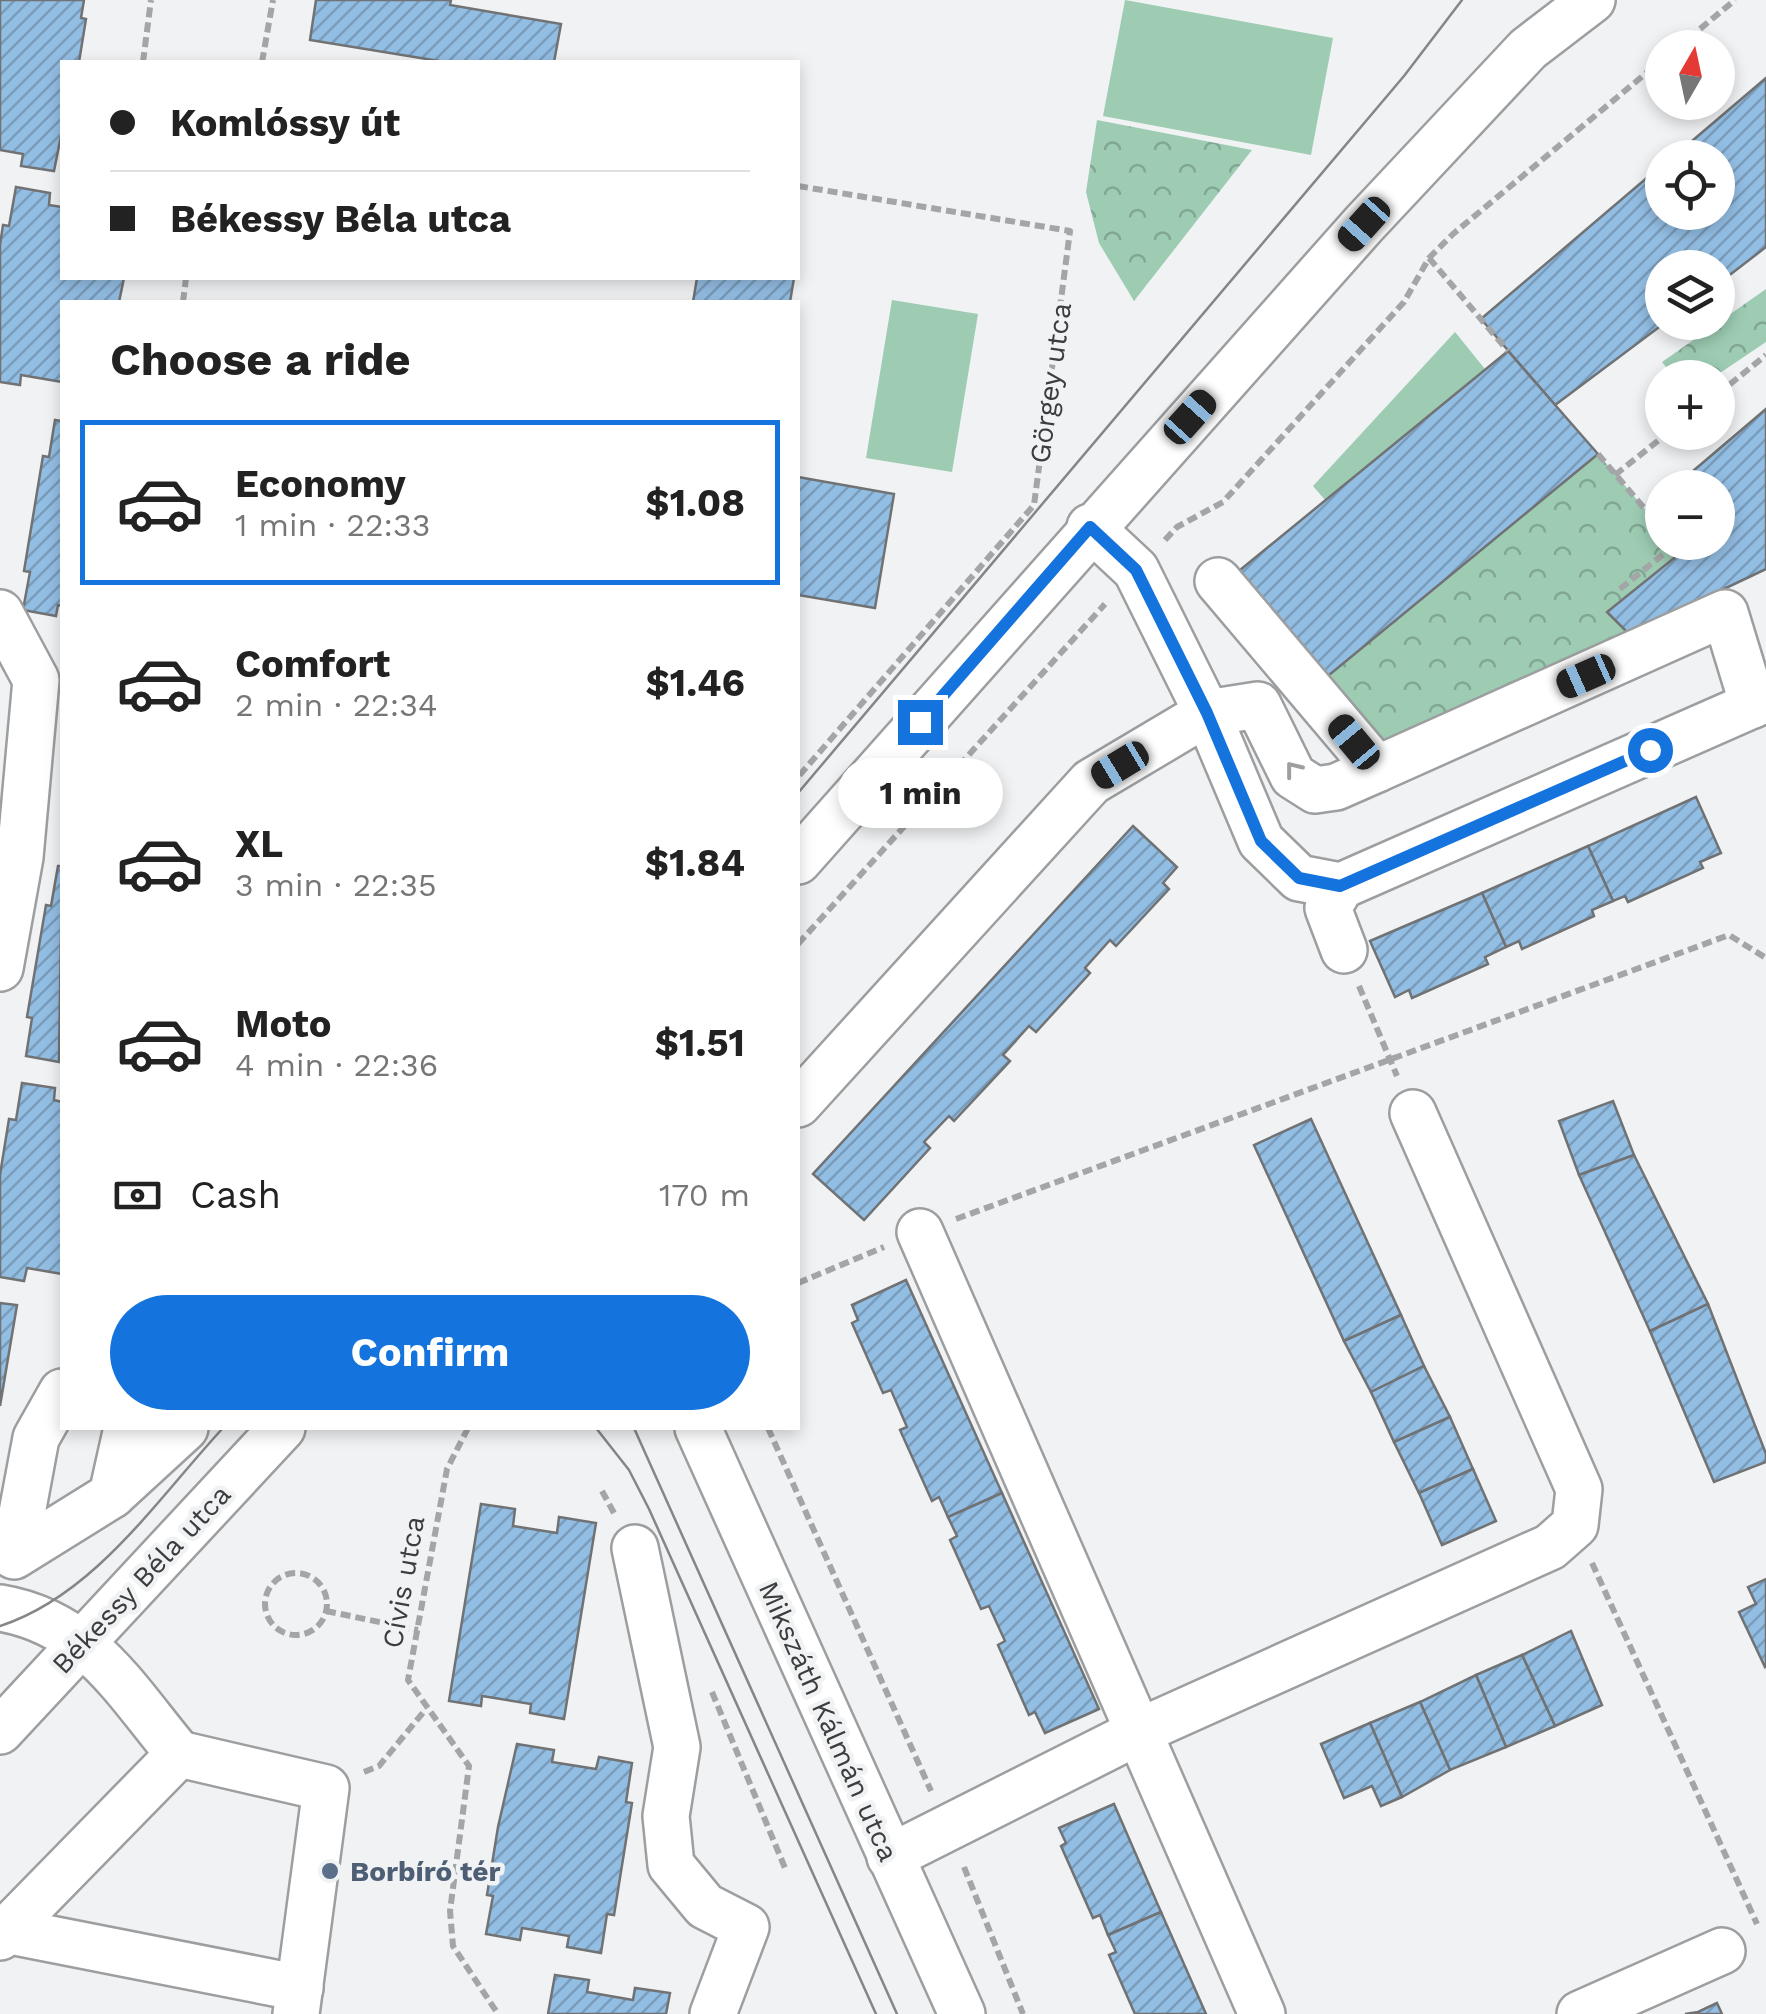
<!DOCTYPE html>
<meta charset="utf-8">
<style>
:root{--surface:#fff;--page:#f2f2f2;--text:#222;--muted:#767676;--line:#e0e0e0;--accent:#1473dc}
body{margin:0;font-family:"Work Sans",sans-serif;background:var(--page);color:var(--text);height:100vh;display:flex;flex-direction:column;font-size:38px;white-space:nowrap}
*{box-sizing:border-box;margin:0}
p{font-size:32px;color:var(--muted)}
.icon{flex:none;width:55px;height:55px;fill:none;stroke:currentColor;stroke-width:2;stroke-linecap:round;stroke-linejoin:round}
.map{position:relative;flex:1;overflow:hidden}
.sheet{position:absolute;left:60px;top:300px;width:740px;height:1130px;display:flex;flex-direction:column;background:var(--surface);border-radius:0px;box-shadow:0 5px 15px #0003}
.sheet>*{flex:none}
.top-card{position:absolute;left:60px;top:60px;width:740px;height:220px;border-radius:0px;box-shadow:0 5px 15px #0003;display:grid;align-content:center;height:220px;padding:0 50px;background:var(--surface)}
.needle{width:65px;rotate:9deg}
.tools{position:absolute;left:1645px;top:30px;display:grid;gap:20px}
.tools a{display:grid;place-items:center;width:90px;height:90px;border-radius:50%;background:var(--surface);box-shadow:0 5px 15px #0003;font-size:50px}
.end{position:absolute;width:45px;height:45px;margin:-22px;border:12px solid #1473dc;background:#fff;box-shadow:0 0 0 5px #fff}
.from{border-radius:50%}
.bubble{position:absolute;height:70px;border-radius:35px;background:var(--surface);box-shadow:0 5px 15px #0003;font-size:32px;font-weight:700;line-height:70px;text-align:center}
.car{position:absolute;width:30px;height:60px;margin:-30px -15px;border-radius:12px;box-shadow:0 0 8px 2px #0007;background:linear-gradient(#222 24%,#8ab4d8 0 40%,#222 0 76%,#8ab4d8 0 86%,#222 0)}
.top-card b{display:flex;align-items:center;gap:35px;height:95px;font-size:38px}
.top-card b+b{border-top:2px solid var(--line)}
.top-card i{width:25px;height:25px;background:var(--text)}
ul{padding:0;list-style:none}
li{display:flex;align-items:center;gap:30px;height:165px;margin:0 20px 15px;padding:0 30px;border:5px solid transparent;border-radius:0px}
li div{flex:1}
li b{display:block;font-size:38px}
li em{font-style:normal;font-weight:700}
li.current{border-color:var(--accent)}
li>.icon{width:90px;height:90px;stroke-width:1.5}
h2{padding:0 50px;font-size:45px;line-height:120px}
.pay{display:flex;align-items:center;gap:25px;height:110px;padding:0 50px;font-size:38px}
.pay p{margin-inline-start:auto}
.primary-button{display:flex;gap:20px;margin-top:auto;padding:20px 50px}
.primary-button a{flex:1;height:115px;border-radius:60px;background:var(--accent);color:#fff;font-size:40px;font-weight:700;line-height:115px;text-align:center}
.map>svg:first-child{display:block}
.park{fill:url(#park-crowns)}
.garden{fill:#9dccb3}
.building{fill:url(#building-hatch);stroke:#707274;stroke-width:2.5}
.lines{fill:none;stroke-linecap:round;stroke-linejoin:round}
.minor-casing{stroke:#9c9ea0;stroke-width:50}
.path{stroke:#a3a5a6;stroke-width:6;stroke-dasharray:10 5;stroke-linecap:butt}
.minor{stroke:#fff;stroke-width:45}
.tram{stroke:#858687;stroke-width:2.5}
.oneway{stroke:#9e9e9e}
.route{stroke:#1473dc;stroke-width:12}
.service-dot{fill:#5c6f8a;stroke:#f0f2f4;stroke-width:4}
.labels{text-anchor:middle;stroke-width:9;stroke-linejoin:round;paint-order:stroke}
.street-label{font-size:28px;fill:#3c3d3d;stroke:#f0f2f4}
.service-label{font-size:28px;font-weight:bold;fill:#4e5e75;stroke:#f0f2f4;text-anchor:start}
</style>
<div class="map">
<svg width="1766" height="2014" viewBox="0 0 1766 2014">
<defs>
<pattern id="park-crowns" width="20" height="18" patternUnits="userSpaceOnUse" patternTransform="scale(2.5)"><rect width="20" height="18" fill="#9dccb3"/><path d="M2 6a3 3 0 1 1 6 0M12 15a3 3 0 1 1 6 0" fill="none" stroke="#81a793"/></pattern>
<pattern id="building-hatch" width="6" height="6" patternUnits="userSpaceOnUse" patternTransform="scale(2.5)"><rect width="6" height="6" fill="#93bee4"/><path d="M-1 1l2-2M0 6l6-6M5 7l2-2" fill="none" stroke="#799cba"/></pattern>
</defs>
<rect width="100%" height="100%" fill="#f0f2f4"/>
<g class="park">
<polygon points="1097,120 1252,150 1134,301 1099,243 1086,192"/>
<polygon points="1766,289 1766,342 1714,377 1674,377 1662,362"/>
<polygon points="1598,454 1662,529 1662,542 1674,543 1683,552 1607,612 1629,634 1386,748 1323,680"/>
</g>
<g class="garden">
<polygon points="1125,0 1333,38 1311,155 1103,116"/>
<polygon points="892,300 978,314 952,472 866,458"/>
<polygon points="1455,332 1485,369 1325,500 1313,486"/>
</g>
<g class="building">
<polygon points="0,0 84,0 81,18 86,19 79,62 62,62 62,131 54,171 21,166 23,154 0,150"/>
<polygon points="316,0 451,0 450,5 561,24 554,62 445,62 310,40"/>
<polygon points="1766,78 1766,247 1718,284 1718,268 1662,268 1666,322 1555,405 1481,319 1662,165 1662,212 1718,212 1718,158 1672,158"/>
<polygon points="16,187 50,193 49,205 62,207 62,278 124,278 119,302 62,302 62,382 21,375 20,385 0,382 0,245 3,225 9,226"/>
<polygon points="697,278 794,278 790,302 693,302"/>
<polygon points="1508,351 1598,454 1323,680 1234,575"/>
<polygon points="1766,409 1766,569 1629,634 1607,612 1694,542 1718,542 1718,488 1673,488"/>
<polygon points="55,420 62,421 62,606 58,605 56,616 23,610 30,572 24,571 43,456 49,457"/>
<polygon points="798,477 894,494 875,608 798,595"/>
<polygon points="1696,797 1721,853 1700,862 1703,868 1628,902 1625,896 1613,901 1588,846"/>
<polygon points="1133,826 1177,867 1163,883 1169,889 1116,946 1110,940 1085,968 1090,973 1036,1032 1029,1026 1003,1055 1010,1061 954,1121 949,1116 924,1142 930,1148 864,1220 813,1174"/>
<polygon points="1588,846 1613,901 1592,910 1594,916 1522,949 1519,941 1506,947 1482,893"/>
<polygon points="58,866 62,866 59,1062 26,1056 32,1018 27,1017 46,905 51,906"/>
<polygon points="1482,893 1506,947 1485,957 1488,964 1412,998 1409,990 1395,997 1370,941"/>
<polygon points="22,1083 55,1088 54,1100 62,1102 62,1274 27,1268 24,1281 0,1277 0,1175 9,1119 16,1120"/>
<polygon points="1613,1101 1634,1155 1579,1175 1559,1121"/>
<polygon points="1311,1119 1401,1315 1344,1341 1254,1145"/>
<polygon points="1634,1155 1708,1304 1650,1331 1579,1175"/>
<polygon points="906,1280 1002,1493 948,1517 939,1497 932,1501 900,1430 907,1427 891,1390 883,1393 852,1323 858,1320 852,1305"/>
<polygon points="0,1303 17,1305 0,1406"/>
<polygon points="1708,1304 1766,1454 1766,1462 1714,1482 1650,1331"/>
<polygon points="1401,1315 1424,1366 1371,1392 1344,1341"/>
<polygon points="1424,1366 1450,1417 1394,1442 1371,1392"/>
<polygon points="1450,1417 1473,1469 1419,1493 1394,1442"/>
<polygon points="1473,1469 1496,1521 1442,1545 1419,1493"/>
<polygon points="1002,1493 1099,1709 1045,1733 1035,1712 1029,1715 998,1645 1005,1641 989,1606 981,1609 950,1540 957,1536 948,1517"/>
<polygon points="481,1504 515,1509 513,1526 557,1533 559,1517 596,1523 564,1719 530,1713 531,1704 482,1696 481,1706 449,1701"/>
<polygon points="1766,1579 1766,1666 1765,1667 1739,1612 1756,1604 1748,1587"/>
<polygon points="1571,1631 1602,1705 1555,1726 1522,1655"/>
<polygon points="1522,1655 1555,1726 1506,1747 1476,1675"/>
<polygon points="1476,1675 1506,1747 1450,1770 1420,1702"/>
<polygon points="1420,1702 1450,1770 1402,1797 1370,1723"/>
<polygon points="1370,1723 1402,1797 1381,1806 1372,1786 1344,1798 1321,1744"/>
<polygon points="517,1744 554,1750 552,1762 596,1769 599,1757 632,1763 626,1802 632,1803 614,1915 607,1914 601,1953 567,1947 569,1936 522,1928 520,1940 486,1934 493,1896 487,1895 498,1827"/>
<polygon points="1114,1804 1161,1912 1108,1935 1100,1915 1093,1918 1061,1846 1066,1843 1059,1828"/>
<polygon points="1161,1912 1206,2014 1135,2014 1109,1955 1116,1952 1108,1935"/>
<polygon points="555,1975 589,1980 587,1992 633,2000 635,1988 670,1993 666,2014 548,2014"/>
<polygon points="1717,2003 1722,2014 1685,2014 1698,2012"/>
</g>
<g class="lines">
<defs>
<g id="minor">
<polyline points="1090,527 1136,570 1207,713 1261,841 1299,878 1341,886 1766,699"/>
<polyline points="1218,581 1377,769 1725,613 1753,705"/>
<polyline points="0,613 36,680 20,857 0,968"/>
<polyline points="798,861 1364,224 1528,49 1592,0"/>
<polyline points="1341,886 1328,908 1344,950"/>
<polyline points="798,1104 1091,782 1207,713 1258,705 1293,776 1315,790 1336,787 1377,769"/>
<polyline points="920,1232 1262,2014"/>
<polyline points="62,1392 36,1438 14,1556 112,1495 127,1428"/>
<polyline points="698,1428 962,2014"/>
<polyline points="112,1495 185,1428"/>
<polyline points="635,1548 677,1747 666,1816 671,1865 705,1906 746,1927 713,2014"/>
<path d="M 0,1608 C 89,1623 125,1690 179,1754"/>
<polyline points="0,1731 282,1428"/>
<polyline points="179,1754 326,1788 296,2014"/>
<polyline points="890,1857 1138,1732 1550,1547 1575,1525 1579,1489 1413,1113"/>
<polyline points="10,1931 300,1988"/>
<polyline points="0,1937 179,1754"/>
<polyline points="1580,2014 1722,1951"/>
</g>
</defs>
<use href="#minor" class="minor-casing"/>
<g class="path">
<polyline points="1677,48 1735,0"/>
<polyline points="143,62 151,0"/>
<polyline points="262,62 273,0"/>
<polyline points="798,186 1070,231 1034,505 798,777"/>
<polyline points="1429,258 1508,351"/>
<polyline points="183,302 186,278"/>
<polyline points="1718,394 1766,355"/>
<polyline points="1598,454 1662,529"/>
<polyline points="1615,475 1669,432"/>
<polyline points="1165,540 1177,527 1223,502 1404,302 1429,258 1453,234 1662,60"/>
<polyline points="1620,589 1676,544"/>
<polyline points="798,944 1105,604"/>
<polyline points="1359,986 1397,1076"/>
<polyline points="956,1219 1729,935 1766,958"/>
<polyline points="798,1283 884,1247"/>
<polyline points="468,1428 447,1469 408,1680 469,1766 450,1911 453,1946 498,2014"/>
<polyline points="768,1428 931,1791"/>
<polyline points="602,1491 614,1513"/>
<polyline points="1592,1563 1757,1924"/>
<circle cx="296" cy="1604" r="31"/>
<polyline points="326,1611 418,1630"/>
<polyline points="712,1692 785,1868"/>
<polyline points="364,1772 379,1766 426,1709"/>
<polyline points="964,1867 1023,2014"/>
</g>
<use href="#minor" class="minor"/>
<g class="tram">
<polyline points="798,793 1404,76 1462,0"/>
<polyline points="596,1428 629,1470 649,1509 876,2014"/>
<polyline points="634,1428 897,2014"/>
<path d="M 0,1626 C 95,1595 158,1498 223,1428"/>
</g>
</g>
<defs><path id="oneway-chevron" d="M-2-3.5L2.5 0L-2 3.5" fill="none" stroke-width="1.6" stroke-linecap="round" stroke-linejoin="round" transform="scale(2.5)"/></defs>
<use class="oneway" href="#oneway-chevron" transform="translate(1293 769) rotate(-128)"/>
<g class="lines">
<polyline class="route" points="920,722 1090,527 1136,570 1207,713 1261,841 1299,878 1340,886 1650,750"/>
</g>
<circle class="service-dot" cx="330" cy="1871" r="10"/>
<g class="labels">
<g class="street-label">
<text transform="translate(1050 383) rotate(-82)" y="10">Görgey utca</text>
<text transform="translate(141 1579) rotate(-47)" y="10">Békessy Béla utca</text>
<text transform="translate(403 1582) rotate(-80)" y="10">Cívis utca</text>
<text transform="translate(829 1721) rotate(66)" y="10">Mikszáth Kálmán utca</text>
</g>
<g class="service-label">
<text x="350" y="1881">Borbíró tér</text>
</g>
</g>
</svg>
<div class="tools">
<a><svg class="needle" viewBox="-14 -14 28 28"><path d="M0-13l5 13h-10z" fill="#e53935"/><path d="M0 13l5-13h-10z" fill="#767676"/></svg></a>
<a><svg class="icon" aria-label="locate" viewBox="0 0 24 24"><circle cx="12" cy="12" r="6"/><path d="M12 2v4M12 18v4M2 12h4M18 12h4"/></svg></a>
<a><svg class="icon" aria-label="layers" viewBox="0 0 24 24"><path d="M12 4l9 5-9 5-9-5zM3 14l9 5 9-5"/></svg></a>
<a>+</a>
<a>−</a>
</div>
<i class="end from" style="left:1650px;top:750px"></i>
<i class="end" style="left:920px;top:722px"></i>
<div class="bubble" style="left:838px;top:758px;width:165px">1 min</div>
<i class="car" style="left:1364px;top:224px;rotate:222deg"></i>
<i class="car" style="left:1190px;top:417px;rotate:42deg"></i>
<i class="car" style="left:1586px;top:676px;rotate:246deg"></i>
<i class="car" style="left:1354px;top:742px;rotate:320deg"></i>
<i class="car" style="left:1120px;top:765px;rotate:239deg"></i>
<div class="top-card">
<b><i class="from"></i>Komlóssy út</b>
<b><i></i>Békessy Béla utca</b>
</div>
<section class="sheet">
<h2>Choose a ride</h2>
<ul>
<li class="current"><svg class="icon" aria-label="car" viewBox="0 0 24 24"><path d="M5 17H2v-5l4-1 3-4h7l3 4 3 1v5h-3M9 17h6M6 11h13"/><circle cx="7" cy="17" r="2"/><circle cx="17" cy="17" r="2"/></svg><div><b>Economy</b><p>1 min · 22:33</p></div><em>$1.08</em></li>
<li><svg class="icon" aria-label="car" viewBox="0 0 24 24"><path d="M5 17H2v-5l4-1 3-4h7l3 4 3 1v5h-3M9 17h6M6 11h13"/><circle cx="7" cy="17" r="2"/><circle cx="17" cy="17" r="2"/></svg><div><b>Comfort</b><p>2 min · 22:34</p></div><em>$1.46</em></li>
<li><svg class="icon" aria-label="car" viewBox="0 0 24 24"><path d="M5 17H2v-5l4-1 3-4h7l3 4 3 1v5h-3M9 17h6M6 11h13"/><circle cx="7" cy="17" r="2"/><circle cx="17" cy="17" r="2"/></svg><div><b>XL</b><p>3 min · 22:35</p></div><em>$1.84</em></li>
<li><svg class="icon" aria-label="car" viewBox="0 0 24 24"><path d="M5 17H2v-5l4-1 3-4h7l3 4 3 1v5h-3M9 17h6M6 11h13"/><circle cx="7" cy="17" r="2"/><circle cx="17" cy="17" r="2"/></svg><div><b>Moto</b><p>4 min · 22:36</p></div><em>$1.51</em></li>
</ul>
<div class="pay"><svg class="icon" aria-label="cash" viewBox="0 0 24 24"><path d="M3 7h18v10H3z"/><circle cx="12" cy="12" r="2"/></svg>Cash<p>170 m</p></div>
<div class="primary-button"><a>Confirm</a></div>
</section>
</div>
